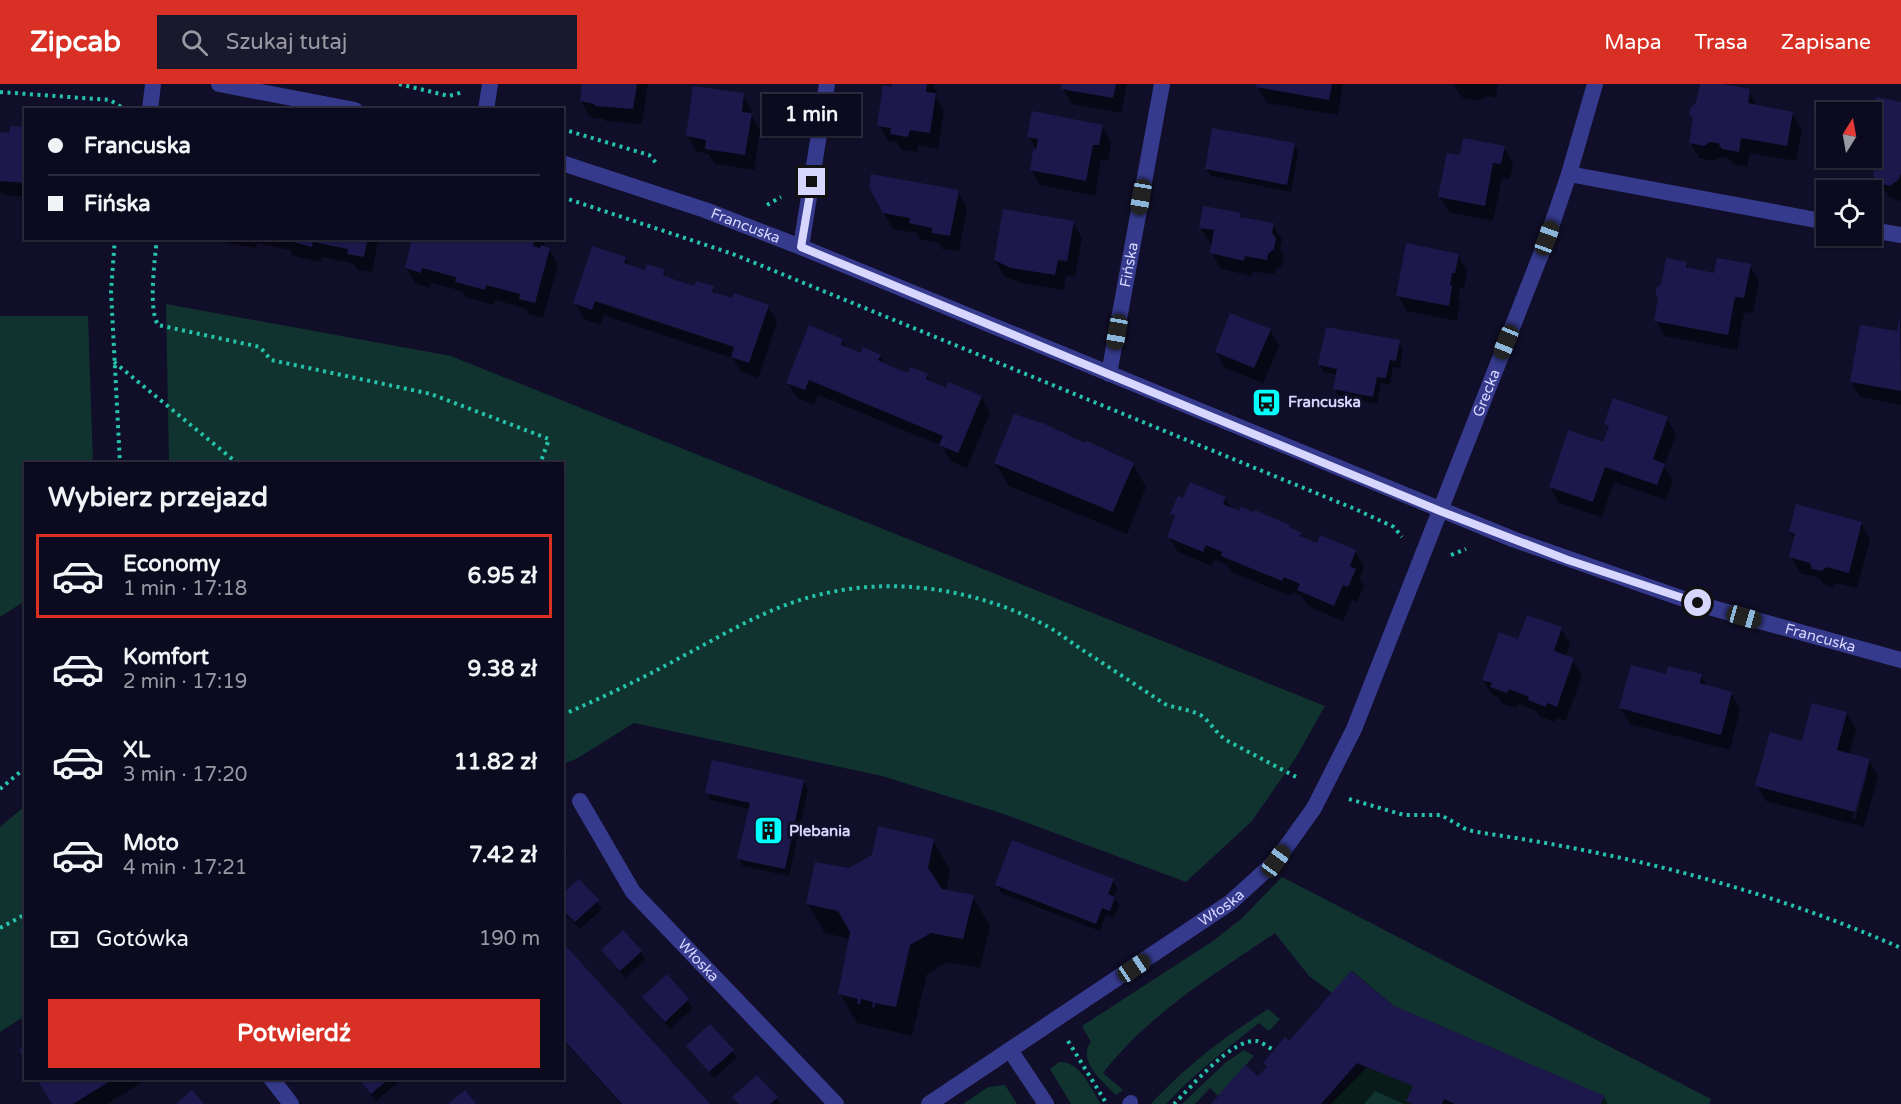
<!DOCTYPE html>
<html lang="pl">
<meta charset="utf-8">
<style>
:root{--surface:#0c0a1f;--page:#1a182c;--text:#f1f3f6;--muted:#9a9aa4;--line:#2c2b3d;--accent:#d93025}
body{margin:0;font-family:"Varela Round",sans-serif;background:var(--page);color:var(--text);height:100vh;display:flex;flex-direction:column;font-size:22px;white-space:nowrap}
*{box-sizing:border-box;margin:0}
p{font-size:20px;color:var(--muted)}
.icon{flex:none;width:33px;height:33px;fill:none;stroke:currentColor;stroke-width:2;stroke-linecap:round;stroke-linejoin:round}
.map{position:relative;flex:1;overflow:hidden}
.drawer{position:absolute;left:24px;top:378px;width:540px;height:618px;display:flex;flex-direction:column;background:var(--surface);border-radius:0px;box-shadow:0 2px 4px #0004,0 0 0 2px var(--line)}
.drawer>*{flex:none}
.guide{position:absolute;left:24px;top:24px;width:540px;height:132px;border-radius:0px;box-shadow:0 2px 4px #0004,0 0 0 2px var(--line);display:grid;align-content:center;height:132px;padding:0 24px;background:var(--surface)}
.needle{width:39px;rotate:11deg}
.tools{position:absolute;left:1816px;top:18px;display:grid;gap:12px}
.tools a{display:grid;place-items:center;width:66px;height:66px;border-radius:0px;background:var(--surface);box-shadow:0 2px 4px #0004,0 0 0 2px var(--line);font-size:30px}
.end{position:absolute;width:27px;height:27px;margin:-14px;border:8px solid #d6d6ff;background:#111;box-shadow:0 0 0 3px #111}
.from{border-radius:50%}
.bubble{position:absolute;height:42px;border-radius:0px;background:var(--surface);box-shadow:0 2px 4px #0004,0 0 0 2px var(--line);font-size:20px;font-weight:700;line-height:42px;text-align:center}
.car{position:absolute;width:18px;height:36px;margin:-18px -9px;border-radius:8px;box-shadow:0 0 4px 2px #0007;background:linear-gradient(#222 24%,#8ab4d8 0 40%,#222 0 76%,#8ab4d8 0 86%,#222 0)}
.guide b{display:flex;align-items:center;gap:21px;height:57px;font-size:22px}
.guide b+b{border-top:2px solid var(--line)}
.guide i{width:15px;height:15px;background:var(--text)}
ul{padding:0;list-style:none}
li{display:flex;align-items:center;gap:18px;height:84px;margin:0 12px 9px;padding:0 12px;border:3px solid transparent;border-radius:0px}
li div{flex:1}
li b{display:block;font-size:22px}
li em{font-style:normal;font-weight:700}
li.current{border-color:var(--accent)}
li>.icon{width:54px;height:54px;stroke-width:1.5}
h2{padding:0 24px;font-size:27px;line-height:72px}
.pay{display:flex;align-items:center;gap:15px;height:66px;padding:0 24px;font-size:22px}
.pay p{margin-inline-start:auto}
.cta{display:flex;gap:12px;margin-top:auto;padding:12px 24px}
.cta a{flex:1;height:69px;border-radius:0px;background:var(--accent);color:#fff;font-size:24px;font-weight:700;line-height:69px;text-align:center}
header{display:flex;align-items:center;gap:36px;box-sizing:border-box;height:84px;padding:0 30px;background:var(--accent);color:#fff}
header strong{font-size:28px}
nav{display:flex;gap:33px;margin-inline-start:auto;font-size:21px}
.search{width:420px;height:54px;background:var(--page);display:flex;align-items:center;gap:15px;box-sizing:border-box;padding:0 21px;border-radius:0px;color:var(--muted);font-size:22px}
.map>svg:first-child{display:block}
.green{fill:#10332f}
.shadow{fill:#0007;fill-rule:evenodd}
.building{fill:#1d184b}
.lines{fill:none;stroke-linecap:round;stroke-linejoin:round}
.path{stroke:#25c4aa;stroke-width:4;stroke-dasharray:3 4.5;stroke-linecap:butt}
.service{stroke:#353a8c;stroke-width:14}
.minor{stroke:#353a8c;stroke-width:16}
.route{stroke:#d6d6ff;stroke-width:8}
.labels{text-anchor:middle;stroke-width:6;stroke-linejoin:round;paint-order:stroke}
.street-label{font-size:15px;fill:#d6d6ff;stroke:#100e29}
.poi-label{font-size:15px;font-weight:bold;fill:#d6d6ff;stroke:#100e29;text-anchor:start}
</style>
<header>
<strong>Zipcab</strong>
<div class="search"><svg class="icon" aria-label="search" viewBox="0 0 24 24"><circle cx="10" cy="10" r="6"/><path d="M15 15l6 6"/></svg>Szukaj tutaj</div>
<nav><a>Mapa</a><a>Trasa</a><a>Zapisane</a></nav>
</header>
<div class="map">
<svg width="1901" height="1020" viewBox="0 0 1901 1020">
<rect width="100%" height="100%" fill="#100e29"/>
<g class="green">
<polygon points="166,220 451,272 1325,622 1295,675 1252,737 1186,798 1001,729 882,692 634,639 576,675 563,680 562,380 169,379"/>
<polygon points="0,232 88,232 93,379 26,380 25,517 0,533"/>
<polygon points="25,722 25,932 0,948 0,743"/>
<path d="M 1282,793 L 1711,1015 L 1709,1020 L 1601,1020 L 1604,1012 L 1394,922 L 1352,887 L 1332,909 L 1309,892 L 1275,849 C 1213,891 1150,929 1103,989 L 1123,1006 L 1116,1011 C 1104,999 1076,976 1091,958 L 1082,942 L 1213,857 L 1241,835 Z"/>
<path d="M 1268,925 L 1280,935 L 1269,947 L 1259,939 C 1226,965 1194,990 1166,1020 L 1151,1020 C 1189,979 1222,955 1268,925 Z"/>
<polygon points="1244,966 1254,972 1218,1012 1210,1004 1195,1020 1182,1020 1225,979"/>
<path d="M 1059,978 C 1080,976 1091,1005 1101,1020 L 1071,1020 L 1050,985 Z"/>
<polygon points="1367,983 1413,1002 1406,1017 1414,1020 1331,1020"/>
<polygon points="1005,1001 1017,1020 963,1020 988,1003"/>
</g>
<g class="shadow">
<polygon points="584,0 648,0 642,40 606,37 604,35 590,33 581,17"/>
<polygon points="894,0 932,0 937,8 936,13 944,26 938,65 918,61 917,68 901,66 897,58 888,57 879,41"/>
<polygon points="1064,0 1127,0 1121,29 1072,20 1063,5"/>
<polygon points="1258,0 1343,0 1338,31 1267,19 1258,3"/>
<polygon points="1453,0 1498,0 1496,14 1487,12 1479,17 1463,14"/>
<polygon points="1701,0 1714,0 1749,7 1758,23 1792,29 1802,45 1796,77 1750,69 1747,83 1733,80 1728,74 1720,73 1714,77 1699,74 1690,58"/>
<polygon points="743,11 752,26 752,32 760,46 754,86 715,80 709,70 696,67 687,51"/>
<polygon points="1901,19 1901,116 1900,117 1890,114 1875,91 1876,79 1872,72 1872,43"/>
<polygon points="1102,42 1111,58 1108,77 1101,76 1095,112 1040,101 1031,85 1038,68 1029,53"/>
<polygon points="26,44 26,113 4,111 0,108 0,45 3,50 11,50"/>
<polygon points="1294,61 1298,68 1291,108 1211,92 1206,85"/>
<polygon points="1504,63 1513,79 1510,95 1502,94 1493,137 1449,128 1440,113 1461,73"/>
<polygon points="958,108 967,124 959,167 942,165 939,159 920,155 917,149 893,145 884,129"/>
<polygon points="1240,130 1242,135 1273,140 1282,156 1280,165 1284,171 1282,181 1276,186 1275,191 1253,187 1252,192 1221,185 1212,169 1213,160 1210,159 1200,143"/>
<polygon points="1073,139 1082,154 1075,192 1066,191 1064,206 1021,199 1004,192 995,176"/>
<polygon points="226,154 379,154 372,188 358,186 354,180 322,173 321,178 293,172 290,166 257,159 256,164 228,159"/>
<polygon points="500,154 542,154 546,164 549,165 558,181 543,234 529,230 526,225 495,216 493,221 466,213 462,207 431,199 430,204 415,199 406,183"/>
<polygon points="1458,171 1467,187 1464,204 1460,204 1458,215 1460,219 1457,237 1407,227 1398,212"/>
<polygon points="625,174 630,182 646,187 664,188 668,195 695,204 713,204 717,211 768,222 777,238 758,294 741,288 733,274 604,231 601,241 584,235 575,219"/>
<polygon points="1686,179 1689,185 1715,190 1750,182 1759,197 1753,229 1744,228 1737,266 1665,252 1656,237"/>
<polygon points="1901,235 1901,321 1860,313 1851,297 1899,249"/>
<polygon points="1270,246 1279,262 1263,299 1225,284 1216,268"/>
<polygon points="842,256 847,265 862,271 880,272 885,281 909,291 927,291 931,300 947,306 981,313 990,329 967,384 950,377 942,362 818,311 814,321 797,314 787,298"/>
<polygon points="1399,258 1403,265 1400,284 1393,283 1390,301 1381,299 1377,320 1339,312 1335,305 1337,291 1324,288 1320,281"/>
<polygon points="1667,334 1676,350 1664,382 1673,397 1666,416 1614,398 1602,433 1559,419 1550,403 1604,360 1609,346 1606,340"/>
<polygon points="995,379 1133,380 1146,403 1127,450 1009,402"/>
<polygon points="1225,414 1232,426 1289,442 1291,445 1301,450 1304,456 1318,461 1355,467 1364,483 1360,495 1364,502 1357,518 1352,516 1343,537 1308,522 1302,512 1292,508 1291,512 1231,488 1227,481 1215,476 1212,482 1178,468 1169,453 1175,436 1172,430 1184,416"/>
<polygon points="1861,439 1870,455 1857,504 1836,499 1832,503 1823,500 1819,494 1800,489 1791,473 1795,457 1790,448"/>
<polygon points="1561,545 1570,560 1566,573 1572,576 1582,591 1566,637 1556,634 1554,638 1539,632 1536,627 1518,620 1516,624 1501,619 1498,613 1492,611 1483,596 1519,557"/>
<polygon points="1667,592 1701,592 1707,602 1731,609 1740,625 1730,666 1630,640 1620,624"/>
<path d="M 1846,629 L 1856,645 L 1849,671 L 1869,676 L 1878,692 L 1864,743 L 1766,717 L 1757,702 ZM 1865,687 L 1868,687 L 1855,736 L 1852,735 Z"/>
<polygon points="803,698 808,705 789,792 743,782 739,775 750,725 711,716 707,709"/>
<polygon points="933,757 950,786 946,807 973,813 990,842 980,884 948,878 927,890 912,952 857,939 840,910 851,855 825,849 808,820 849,786 873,772"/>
<polygon points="562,760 567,767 562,771"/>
<polygon points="1113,796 1117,804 1114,813 1119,821 1114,834 1106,831 1100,847 1001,809 997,801"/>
<polygon points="579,797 602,825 580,845 562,826 562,812"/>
<polygon points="562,861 708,1020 621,1020 562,955"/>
<polygon points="603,867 641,868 645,876 625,894"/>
<polygon points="666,893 693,924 670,945 644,913"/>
<polygon points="1394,923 1604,1013 1608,1020 1404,1020 1375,1007 1364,1020 1213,1020 1258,994 1267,984 1264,980 1289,959"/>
<polygon points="688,963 732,967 737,974 714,994"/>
<polygon points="37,994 149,994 107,1020 53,1020"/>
<polygon points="358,994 403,994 376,1017"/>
<polygon points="734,1013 776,1014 780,1020 738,1020"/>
</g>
<g class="building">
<polygon points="582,0 637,0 633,25 595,22 595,20 580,17"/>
<polygon points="892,0 927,0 926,8 936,9 930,49 910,46 908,53 890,50 891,44 877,42 883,1 892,3"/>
<polygon points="1062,0 1116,0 1113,14 1061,5"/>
<polygon points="1257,0 1332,0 1329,16 1256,3"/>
<polygon points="1700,0 1722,0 1750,5 1748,19 1793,28 1787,62 1741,54 1739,68 1722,65 1718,59 1710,58 1704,62 1689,59 1693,35 1689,29 1691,23 1696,19"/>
<polygon points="693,2 744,9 742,28 752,29 745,71 705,65 706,56 686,52"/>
<polygon points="1876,13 1901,18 1901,89 1899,95 1890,102 1879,99 1873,91 1877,67 1872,66 1872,34"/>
<polygon points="1032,27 1103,41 1099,61 1093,61 1086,97 1030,86 1033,66 1036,66 1038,55 1027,53"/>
<polygon points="10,42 26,43 26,99 0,97 0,48 9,49"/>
<polygon points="1212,44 1295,59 1287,101 1205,85"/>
<polygon points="1463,54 1505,62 1501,80 1493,79 1485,122 1438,113 1447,69 1460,71"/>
<polygon points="871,90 959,106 950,152 932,149 932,144 909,139 910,134 883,129 869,103"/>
<polygon points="1203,122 1241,129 1240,133 1274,139 1272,149 1276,154 1274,165 1268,170 1267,176 1245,172 1244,177 1210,169 1214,146 1199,144"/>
<polygon points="1003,125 1074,137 1067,177 1058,176 1055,191 1011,184 994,176"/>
<polygon points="278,154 368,154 364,173 347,170 348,165 313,158 312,163"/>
<polygon points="412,154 535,154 533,162 540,164 541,161 550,164 535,219 519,215 520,210 486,201 485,206 455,198 456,193 422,184 421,189 405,184"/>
<polygon points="1406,159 1459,170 1455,189 1452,189 1450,201 1452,202 1449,222 1396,212"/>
<polygon points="592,162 626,173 624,179 645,186 647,180 665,186 663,191 678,197 694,202 696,197 714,202 712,208 732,214 734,209 769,221 749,279 731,273 734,263 595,217 592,226 573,219"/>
<polygon points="1666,174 1687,178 1686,183 1714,189 1717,174 1751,180 1744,214 1735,213 1728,251 1654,237 1658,214 1656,210 1656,204 1661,201"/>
<polygon points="1230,229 1271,245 1254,284 1215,268"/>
<polygon points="1900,233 1901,307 1850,298 1860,241 1897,247"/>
<polygon points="809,241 843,255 841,261 861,269 863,263 881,271 878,276 893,283 908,289 910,283 928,290 926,295 946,304 948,298 982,312 958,369 939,361 943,352 809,296 805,306 786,299"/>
<polygon points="1326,243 1400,256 1396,277 1390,276 1386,294 1377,293 1373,313 1333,305 1337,285 1318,281"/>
<polygon points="1613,314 1668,333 1653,375 1665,380 1657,401 1605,383 1593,418 1549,403 1568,346 1603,358 1609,342 1604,340"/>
<polygon points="1014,330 1045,340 1074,354 1086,359 1087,357 1134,379 1113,428 994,379"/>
<polygon points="1190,398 1226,413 1223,420 1239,427 1241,423 1254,428 1255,426 1290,441 1289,443 1302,449 1300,452 1317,459 1320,451 1356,466 1350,482 1356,485 1348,503 1343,501 1334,522 1297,506 1300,500 1284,493 1282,497 1221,472 1222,468 1206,461 1203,468 1167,453 1175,432 1170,430 1178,412 1183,414"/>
<polygon points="1796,420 1862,438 1849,489 1826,483 1822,487 1812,485 1810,479 1789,473 1795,450 1789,448"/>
<polygon points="1527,531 1562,543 1554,567 1574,574 1557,623 1547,619 1546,623 1528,616 1529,613 1509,605 1507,609 1490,603 1492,599 1482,596 1499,548 1518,555"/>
<polygon points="1631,581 1666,590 1668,582 1702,590 1700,599 1732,608 1721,651 1619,624"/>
<polygon points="1812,619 1847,628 1837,666 1870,675 1855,728 1755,702 1770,648 1802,657"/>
<polygon points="712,676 804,696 785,785 737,775 750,719 705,709"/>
<polygon points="878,742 934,755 928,784 942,805 974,811 963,855 931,849 910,861 896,923 875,919 874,924 872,923 873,918 861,915 860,920 857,920 858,915 838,910 850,848 838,827 806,820 815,778 849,784 872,771"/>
<polygon points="1012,756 1114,795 1108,810 1115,813 1110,827 1102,824 1096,840 995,801"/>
<polygon points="579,795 599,816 575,838 562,825 562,810"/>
<polygon points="623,846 642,867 620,887 601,866"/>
<polygon points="562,858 660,965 710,1020 622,1020 562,954"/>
<polygon points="1351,887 1394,922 1605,1012 1601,1020 1455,1020 1444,1015 1442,1020 1413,1020 1406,1017 1413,1002 1357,979 1321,1020 1211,1020 1245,981 1258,992 1267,983 1263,979 1285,953 1289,957"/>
<polygon points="667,890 689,915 665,938 642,913"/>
<polygon points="710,940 734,966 709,988 686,962"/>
<polygon points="26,961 26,977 19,966"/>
<polygon points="757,991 778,1013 770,1020 739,1020 732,1013"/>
<polygon points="36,994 115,994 73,1020 52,1020"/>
<polygon points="358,994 390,994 371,1010"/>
<polygon points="192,1006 204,1020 176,1020"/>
<polygon points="465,1006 476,1020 448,1020"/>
</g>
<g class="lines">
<g class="path">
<polyline points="399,0 449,12 463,8"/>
<polyline points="0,8 110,16 123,24"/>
<polyline points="562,45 649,71 658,81"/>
<polyline points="562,113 733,170 1355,425 1394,443 1402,453"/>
<polyline points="767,121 781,113"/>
<polyline points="115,154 111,207 120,380"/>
<path d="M 157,154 C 155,175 148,224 158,241 L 260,263 L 271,276 L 431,310 L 549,355 L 540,380"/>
<polyline points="114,278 231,374 241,380"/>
<polyline points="1451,471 1466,465"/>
<path d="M 562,631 C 604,613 645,593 685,571 C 717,554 749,535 783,522 C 868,489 963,499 1043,540 C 1057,547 1069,557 1081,565 C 1109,583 1137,602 1165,620 C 1177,625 1190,625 1202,632 C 1211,639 1216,649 1226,656 L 1300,695"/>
<polyline points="0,705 26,683"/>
<path d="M 1349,715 L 1404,731 L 1441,731 L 1467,746 L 1483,749 C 1628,770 1767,805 1901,864"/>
<polyline points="0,844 26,830"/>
<polyline points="1068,957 1105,1017"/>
<path d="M 1174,1020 C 1191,1003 1232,954 1257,957 C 1262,958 1269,964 1274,966"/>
</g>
<polyline class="service" points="1129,1020 1131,1018"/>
<g class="minor">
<polyline points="219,0 355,26"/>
<polyline points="150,26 153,0"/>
<polyline points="486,26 490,0"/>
<path id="s1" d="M 562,79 L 705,126 L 801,163 L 1515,456 L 1698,520 L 1901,576"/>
<polyline points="1569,90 1827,138"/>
<polyline points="1872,146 1901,151"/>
<polyline points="801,163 827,0"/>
<path id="s2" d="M 1109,290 L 1162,0"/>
<path id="s3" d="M 580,717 L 633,808 L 836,1020"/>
<polyline points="1010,966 1046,1020"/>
<polyline points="271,994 291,1020"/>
<path id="s4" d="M 929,1020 L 1231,818 L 1276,777 L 1314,724 L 1354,645 L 1547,155 L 1569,90 L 1595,0"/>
</g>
</g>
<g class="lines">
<polyline class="route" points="812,98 801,163 1440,427 1568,476 1698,519"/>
</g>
<defs>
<symbol id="bus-square" viewBox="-11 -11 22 22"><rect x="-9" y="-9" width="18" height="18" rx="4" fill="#02fffe" stroke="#100e29"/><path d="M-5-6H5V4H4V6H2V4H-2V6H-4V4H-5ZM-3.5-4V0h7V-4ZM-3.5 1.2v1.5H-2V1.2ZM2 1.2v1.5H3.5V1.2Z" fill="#111"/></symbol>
<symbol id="building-square" viewBox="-11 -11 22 22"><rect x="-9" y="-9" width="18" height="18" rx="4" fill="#02fffe" stroke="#100e29"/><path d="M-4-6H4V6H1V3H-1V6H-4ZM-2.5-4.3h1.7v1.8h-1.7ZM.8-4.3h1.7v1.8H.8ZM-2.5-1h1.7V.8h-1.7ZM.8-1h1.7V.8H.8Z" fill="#111"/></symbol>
</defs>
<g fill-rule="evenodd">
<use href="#bus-square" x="1250" y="302" width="33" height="33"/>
<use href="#building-square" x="752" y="730" width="33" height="33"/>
</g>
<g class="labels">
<g class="street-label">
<text dy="5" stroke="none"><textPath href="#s1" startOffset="194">Francuska</textPath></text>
<text dy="5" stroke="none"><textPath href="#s2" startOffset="111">Fińska</textPath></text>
<text dy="5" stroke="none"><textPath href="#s4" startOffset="939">Grecka</textPath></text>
<text dy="5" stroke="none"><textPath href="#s1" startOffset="1346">Francuska</textPath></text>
<text dy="5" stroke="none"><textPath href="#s4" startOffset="352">Włoska</textPath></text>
<text dy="5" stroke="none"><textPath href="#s3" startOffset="200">Włoska</textPath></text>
</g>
<g class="poi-label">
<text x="1288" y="323">Francuska</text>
<text x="789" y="752">Plebania</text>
</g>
</g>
</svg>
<div class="tools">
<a><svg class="needle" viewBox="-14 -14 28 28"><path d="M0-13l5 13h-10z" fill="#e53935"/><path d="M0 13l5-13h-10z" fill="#9a9aa4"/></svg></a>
<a><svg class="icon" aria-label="locate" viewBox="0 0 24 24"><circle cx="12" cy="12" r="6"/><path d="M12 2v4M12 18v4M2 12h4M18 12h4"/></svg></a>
</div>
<i class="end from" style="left:1698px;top:519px"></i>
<i class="end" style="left:812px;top:98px"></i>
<div class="bubble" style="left:762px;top:10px;width:99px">1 min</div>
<i class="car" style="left:1141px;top:113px;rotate:190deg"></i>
<i class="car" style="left:1547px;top:154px;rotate:20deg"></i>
<i class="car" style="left:1117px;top:248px;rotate:190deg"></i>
<i class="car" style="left:1506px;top:258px;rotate:202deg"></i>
<i class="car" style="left:1744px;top:533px;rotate:106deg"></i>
<i class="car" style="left:1276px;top:777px;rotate:36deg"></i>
<i class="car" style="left:1134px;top:884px;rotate:56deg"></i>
<div class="guide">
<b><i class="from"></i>Francuska</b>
<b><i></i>Fińska</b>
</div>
<section class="drawer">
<h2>Wybierz przejazd</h2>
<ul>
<li class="current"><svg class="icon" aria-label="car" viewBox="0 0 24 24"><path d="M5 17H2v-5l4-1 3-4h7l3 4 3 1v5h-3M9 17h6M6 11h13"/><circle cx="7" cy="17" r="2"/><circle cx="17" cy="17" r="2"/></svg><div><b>Economy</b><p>1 min · 17:18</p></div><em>6.95 zł</em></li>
<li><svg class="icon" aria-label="car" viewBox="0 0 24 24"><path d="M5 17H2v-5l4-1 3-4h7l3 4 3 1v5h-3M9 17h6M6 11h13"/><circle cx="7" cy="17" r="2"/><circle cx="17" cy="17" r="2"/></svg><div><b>Komfort</b><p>2 min · 17:19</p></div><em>9.38 zł</em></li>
<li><svg class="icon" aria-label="car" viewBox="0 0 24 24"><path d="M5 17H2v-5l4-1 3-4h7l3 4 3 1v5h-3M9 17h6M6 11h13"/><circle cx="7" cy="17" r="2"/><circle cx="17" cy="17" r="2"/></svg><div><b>XL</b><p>3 min · 17:20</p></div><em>11.82 zł</em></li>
<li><svg class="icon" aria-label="car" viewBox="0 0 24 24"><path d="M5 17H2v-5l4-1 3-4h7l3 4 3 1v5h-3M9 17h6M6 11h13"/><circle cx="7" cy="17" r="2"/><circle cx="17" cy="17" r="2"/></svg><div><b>Moto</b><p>4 min · 17:21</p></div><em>7.42 zł</em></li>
</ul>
<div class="pay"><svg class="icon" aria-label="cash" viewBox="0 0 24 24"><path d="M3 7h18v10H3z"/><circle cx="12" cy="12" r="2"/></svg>Gotówka<p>190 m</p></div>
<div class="cta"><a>Potwierdź</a></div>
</section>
</div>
